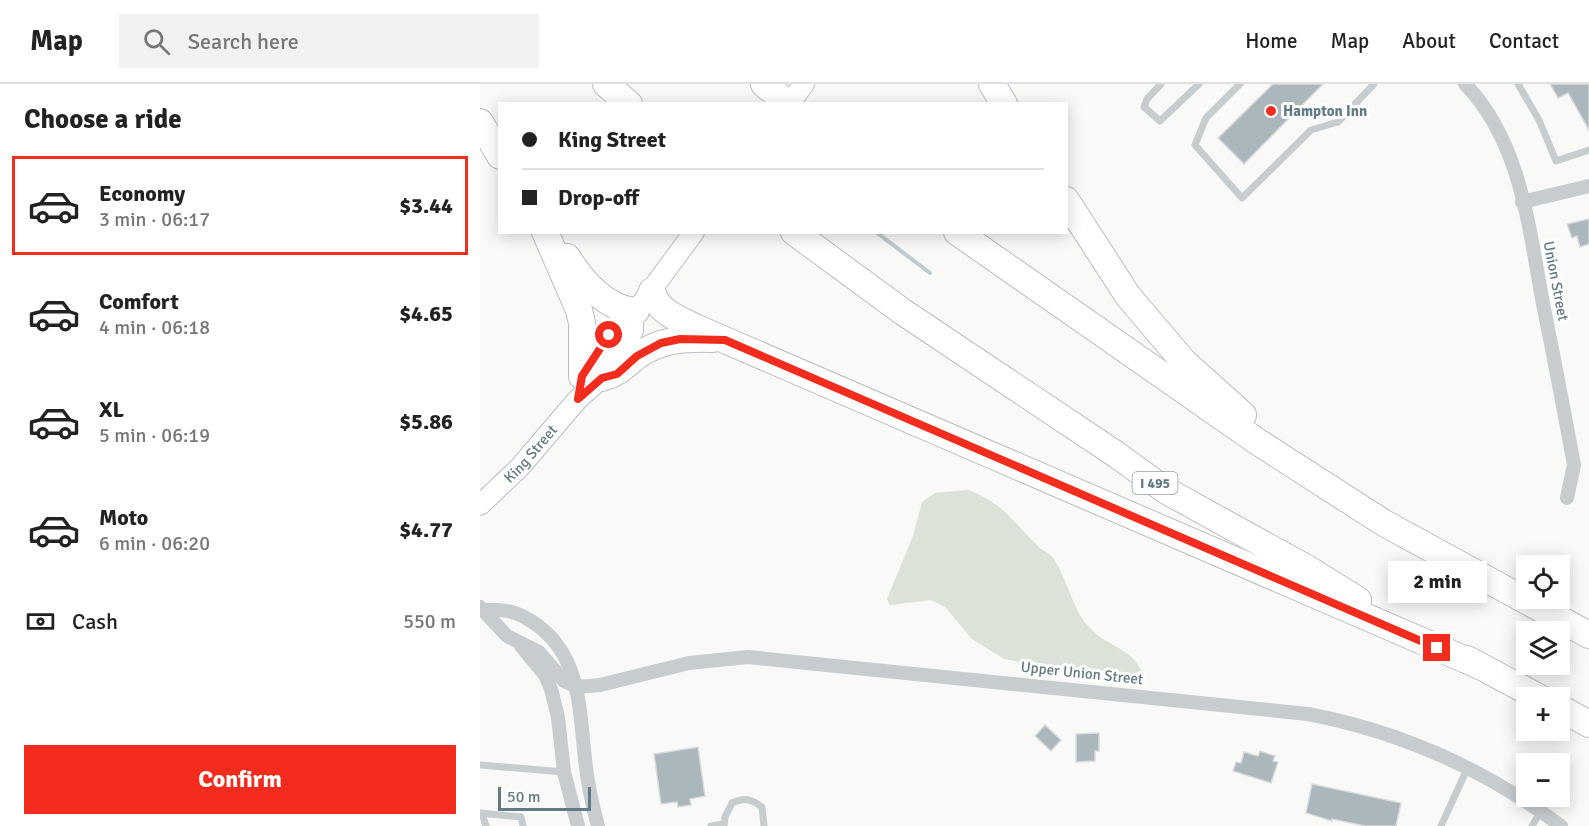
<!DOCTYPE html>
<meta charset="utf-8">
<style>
:root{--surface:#fff;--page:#f2f2f2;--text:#222;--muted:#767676;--line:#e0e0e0;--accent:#f32c1e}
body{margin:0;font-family:Signika,sans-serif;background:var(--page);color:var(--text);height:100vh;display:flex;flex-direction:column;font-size:22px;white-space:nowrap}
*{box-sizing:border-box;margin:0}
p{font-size:20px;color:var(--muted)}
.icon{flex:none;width:33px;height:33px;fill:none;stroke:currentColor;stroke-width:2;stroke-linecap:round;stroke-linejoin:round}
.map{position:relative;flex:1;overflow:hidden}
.panel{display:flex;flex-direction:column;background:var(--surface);width:480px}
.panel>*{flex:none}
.top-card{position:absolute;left:18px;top:18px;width:570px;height:132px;border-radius:0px;box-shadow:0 3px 15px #0003;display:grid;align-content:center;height:132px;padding:0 24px;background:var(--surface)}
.fabs{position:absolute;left:1036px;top:471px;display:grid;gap:12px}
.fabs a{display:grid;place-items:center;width:54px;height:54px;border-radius:0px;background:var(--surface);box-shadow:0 3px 15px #0003;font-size:30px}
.scale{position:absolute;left:18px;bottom:15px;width:93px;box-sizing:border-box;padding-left:6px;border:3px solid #627a85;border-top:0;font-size:16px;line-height:21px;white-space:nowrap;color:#627a85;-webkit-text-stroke:4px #fff;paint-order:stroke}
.end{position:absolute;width:27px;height:27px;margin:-14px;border:8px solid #f32c1e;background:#fff;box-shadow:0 0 0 3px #fff}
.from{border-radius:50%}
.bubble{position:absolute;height:42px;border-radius:0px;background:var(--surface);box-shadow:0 3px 15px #0003;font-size:20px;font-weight:800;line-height:42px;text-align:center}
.top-card b{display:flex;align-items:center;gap:21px;height:57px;font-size:22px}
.top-card b+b{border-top:2px solid var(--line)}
.top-card i{width:15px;height:15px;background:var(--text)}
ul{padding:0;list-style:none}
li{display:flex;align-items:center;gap:18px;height:99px;margin:0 12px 9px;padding:0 12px;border:3px solid transparent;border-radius:0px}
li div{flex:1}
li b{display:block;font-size:22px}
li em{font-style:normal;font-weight:800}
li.on{border-color:var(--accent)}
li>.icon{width:54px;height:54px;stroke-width:1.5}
h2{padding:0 24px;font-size:27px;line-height:72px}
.pay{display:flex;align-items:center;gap:15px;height:66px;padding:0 24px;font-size:22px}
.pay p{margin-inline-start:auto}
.cta{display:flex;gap:12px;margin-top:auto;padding:12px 24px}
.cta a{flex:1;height:69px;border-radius:0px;background:var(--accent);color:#fff;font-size:24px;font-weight:800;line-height:69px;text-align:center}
header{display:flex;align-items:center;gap:36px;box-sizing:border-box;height:84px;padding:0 30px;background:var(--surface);border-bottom:2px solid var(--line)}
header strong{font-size:28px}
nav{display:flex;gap:33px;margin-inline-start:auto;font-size:21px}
.search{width:420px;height:54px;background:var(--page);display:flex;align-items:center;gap:15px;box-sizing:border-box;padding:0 21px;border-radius:0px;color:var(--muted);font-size:22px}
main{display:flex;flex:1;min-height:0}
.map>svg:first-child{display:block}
.green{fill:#dce2d7}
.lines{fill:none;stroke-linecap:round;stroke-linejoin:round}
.stream{stroke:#bcccce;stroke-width:4}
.building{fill:#aab7bc;stroke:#dbdbd9;stroke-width:1.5}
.secondary-casing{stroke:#b9c0c4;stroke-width:22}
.highway-casing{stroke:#b9bec1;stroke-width:28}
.lane{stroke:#c7cccf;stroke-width:7}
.street{stroke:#c7cccf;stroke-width:14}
.secondary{stroke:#fff;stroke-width:20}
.highway{stroke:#fff;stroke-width:26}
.route{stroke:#f32c1e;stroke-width:8}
.poi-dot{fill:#f32c1e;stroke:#fff;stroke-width:2}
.labels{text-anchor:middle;stroke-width:6;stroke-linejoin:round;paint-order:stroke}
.shield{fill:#fff;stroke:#91a2aa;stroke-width:1.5}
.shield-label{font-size:14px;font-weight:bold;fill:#627a85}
.poi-label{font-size:15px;font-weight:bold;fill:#627a85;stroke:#fff;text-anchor:start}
.street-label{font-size:15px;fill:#627a85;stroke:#fff}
</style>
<header>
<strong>Map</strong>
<div class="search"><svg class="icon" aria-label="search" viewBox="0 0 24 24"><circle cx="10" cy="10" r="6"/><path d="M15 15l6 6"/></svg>Search here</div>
<nav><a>Home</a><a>Map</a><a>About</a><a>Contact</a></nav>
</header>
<main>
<section class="panel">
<h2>Choose a ride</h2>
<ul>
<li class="on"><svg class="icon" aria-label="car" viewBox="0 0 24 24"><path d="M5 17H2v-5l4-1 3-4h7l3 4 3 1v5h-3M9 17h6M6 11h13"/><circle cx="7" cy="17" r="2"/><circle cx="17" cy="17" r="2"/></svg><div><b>Economy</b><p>3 min · 06:17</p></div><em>$3.44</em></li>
<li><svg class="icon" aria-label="car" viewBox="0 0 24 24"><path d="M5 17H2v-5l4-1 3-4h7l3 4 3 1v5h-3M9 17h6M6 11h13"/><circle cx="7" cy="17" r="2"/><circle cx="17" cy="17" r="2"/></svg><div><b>Comfort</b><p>4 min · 06:18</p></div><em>$4.65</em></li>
<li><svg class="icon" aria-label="car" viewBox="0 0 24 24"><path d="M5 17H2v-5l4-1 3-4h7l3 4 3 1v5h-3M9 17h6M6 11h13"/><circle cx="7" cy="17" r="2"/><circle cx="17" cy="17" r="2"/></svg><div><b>XL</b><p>5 min · 06:19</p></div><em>$5.86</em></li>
<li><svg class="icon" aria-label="car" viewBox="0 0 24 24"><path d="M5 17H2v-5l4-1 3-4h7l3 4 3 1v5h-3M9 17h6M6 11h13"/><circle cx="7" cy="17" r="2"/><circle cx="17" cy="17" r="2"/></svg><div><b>Moto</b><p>6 min · 06:20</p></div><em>$4.77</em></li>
</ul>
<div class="pay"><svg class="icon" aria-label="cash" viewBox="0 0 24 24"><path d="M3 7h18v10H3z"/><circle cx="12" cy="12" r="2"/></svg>Cash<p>550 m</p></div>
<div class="cta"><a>Confirm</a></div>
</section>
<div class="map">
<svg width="1109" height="742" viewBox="0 0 1109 742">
<rect width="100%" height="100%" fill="#f9f9f7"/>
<path class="green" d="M 488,406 C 527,421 531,437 559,463 C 563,467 570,469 573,474 C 588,495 592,526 610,544 C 627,563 656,565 663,592 L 642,596 L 524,575 L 492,555 L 465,523 L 451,516 L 410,521 L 407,515 L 433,452 L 442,418 L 455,409 Z"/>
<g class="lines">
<polyline class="stream" points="396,148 450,189"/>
</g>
<g class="building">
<polygon points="793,0 843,0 764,80 738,54"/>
<polygon points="1070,0 1109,0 1109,46 1088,9 1078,14"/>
<polygon points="1109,135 1109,160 1100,163 1097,152 1092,154 1087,140"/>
<polygon points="565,641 581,656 571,667 555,652"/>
<polygon points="619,649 619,667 615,667 615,677 596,678 596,650"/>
<polygon points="218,663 225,712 210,715 211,721 198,723 197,718 181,720 174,670"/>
<polygon points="780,667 795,672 793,677 798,678 791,699 753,687 756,678 761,679 764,668 778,672"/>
<polygon points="832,700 921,719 916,742 885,742 852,735 852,737 826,729"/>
</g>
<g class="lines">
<defs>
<g id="secondary">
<polyline points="309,20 324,0"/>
<polyline points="102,292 140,236 153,231"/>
<path id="s1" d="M 0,421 L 40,383 L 98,315 L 122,294 L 153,247 L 153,231 L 214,148"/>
</g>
<g id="highway">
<polyline points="126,0 149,20"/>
<polyline points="284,0 309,20"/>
<polyline points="512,0 524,20"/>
<polyline points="0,38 20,72"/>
<polyline points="586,116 648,212 704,278 763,331"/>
<polyline points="65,148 99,226 102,239 102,292"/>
<polyline points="314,148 423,228 637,371 685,406 830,486 878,516"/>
<polyline points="477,148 778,358 904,439 1109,551"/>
<path d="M 87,173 C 102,197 126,225 156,227"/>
<path d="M 172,207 C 177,228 199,235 217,244 L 1000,582"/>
<path d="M 122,294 C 138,290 145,281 157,272 C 181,255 205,254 233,255"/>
<polyline points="987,575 1060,614"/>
<polyline points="1080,624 1109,640"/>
</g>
</defs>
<use href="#secondary" class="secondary-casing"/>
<use href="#highway" class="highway-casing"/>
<g class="lane">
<polyline points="681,0 667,15 664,23 680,37 719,0"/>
<polyline points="760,0 726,34 715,61 762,114 831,46 858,38 894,0"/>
<polyline points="1038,0 1059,36 1076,77 1109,66"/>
<polyline points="0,681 84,688"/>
<polyline points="0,729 41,733 43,742"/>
<polyline points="2,729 6,742"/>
<polyline points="231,742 243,740"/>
<path d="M 244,742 L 245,733 L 252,719 C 265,713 271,715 282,723 L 284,742"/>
<polyline points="961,742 988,683"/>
<polyline points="1052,742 1061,727"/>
</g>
<g class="street">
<path d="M 985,0 C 1041,57 1049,145 1063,220 C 1074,274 1084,327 1094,381 L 1087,414"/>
<polyline points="1042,118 1109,102"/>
<path d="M 0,523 L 27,552 L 59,568 L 84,597 L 97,603 L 120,601 L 209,579 L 268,573 L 828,630 C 922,648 1005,685 1081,742"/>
<path d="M 6,526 C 27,525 39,528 57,541 C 101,573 99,625 105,674 C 107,697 112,720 118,742"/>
<polyline points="41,562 65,591 71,605 78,633 84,688 98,742"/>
</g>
<use href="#secondary" class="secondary"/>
<use href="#highway" class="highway"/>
</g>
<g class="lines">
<polyline class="route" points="129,251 102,292 98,315 122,294 137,290 157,272 181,259 200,255 245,256 957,564"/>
</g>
<circle class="poi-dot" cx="791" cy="27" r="6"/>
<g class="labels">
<rect class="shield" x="652.5" y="388" width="45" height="22" rx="4.5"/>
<g class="shield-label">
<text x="675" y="404">I 495</text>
</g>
<g class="poi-label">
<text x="803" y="32">Hampton Inn</text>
</g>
<g class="street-label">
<text transform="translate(1076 197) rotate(79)" y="5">Union Street</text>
<text dy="5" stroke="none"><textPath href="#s1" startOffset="72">King Street</textPath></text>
<text transform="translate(602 589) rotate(6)" y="5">Upper Union Street</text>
</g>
</g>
</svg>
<div class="fabs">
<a><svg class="icon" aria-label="locate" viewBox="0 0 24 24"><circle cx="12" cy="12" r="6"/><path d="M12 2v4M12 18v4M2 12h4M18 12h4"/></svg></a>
<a><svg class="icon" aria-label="layers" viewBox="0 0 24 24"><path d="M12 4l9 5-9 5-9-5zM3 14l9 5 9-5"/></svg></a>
<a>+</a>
<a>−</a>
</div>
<div class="scale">50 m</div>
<i class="end from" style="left:129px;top:251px"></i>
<i class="end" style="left:957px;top:564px"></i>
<div class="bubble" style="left:908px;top:477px;width:99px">2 min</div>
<div class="top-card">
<b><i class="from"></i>King Street</b>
<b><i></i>Drop-off</b>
</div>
</div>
</main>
